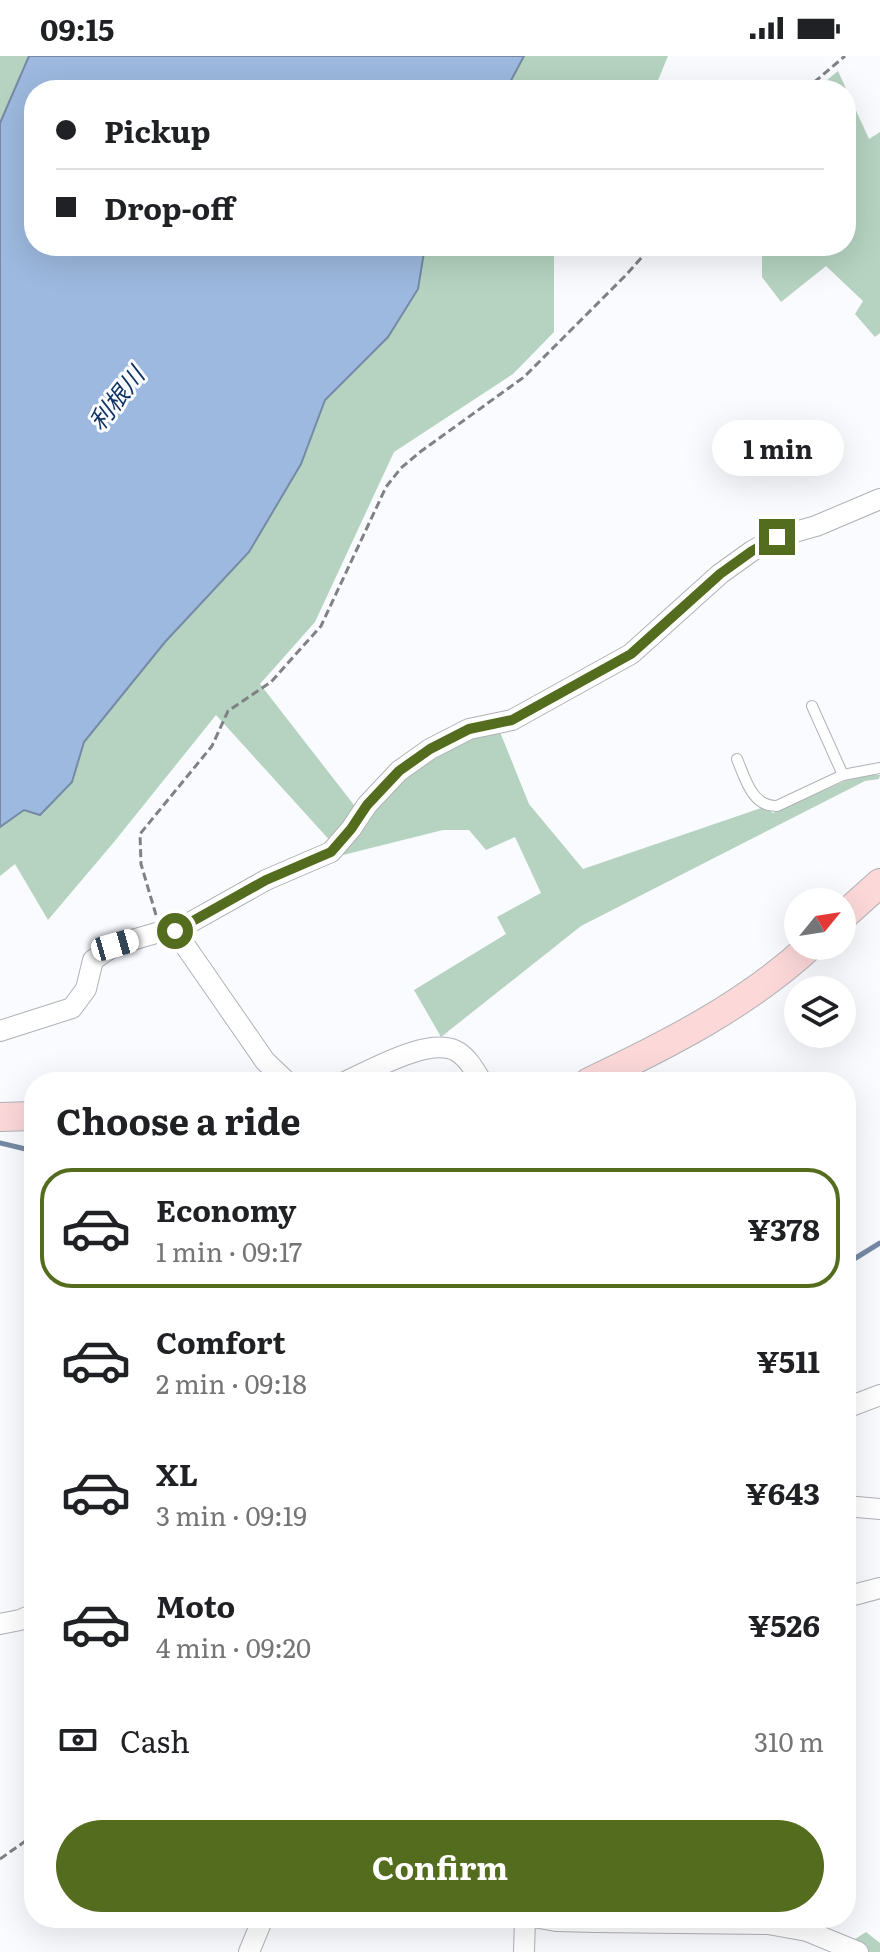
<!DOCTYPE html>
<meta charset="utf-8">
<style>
:root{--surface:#fff;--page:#f6f6f6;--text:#202124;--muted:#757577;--line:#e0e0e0;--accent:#546c1d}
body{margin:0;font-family:Literata,"Noto Sans JP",serif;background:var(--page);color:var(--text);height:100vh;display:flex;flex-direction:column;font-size:30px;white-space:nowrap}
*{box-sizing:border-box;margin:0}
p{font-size:26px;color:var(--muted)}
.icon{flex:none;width:44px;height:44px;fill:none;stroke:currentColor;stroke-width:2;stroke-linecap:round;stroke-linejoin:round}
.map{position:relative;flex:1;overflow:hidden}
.details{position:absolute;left:24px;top:1016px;width:832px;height:856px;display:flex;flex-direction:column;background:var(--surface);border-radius:32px;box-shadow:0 8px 32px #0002}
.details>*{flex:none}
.hud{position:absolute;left:24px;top:24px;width:832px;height:176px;border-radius:32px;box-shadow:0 8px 32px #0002;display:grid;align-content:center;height:176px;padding:0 32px;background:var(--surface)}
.needle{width:52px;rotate:60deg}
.controls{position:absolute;left:784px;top:832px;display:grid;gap:16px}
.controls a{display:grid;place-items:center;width:72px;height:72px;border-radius:50%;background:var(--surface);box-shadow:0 8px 32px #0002;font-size:40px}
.end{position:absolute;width:36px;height:36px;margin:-18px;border:10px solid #546c1d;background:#fff;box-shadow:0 0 0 4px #fff}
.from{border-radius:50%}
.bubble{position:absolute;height:56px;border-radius:28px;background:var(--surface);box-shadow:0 8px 32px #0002;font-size:26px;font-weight:700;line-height:56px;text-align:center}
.car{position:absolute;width:24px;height:48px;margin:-24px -12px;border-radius:10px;box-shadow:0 0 6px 2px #0007;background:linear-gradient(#fff 24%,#345 0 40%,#fff 0 76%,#345 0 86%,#fff 0)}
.hud b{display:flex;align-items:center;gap:28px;height:76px;font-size:30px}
.hud b+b{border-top:2px solid var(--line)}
.hud i{width:20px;height:20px;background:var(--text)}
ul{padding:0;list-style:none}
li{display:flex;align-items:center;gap:24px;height:120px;margin:0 16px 12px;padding:0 16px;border:4px solid transparent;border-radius:32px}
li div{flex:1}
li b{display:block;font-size:30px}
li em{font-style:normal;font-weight:700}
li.active{border-color:var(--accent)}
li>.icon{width:72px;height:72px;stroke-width:1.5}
h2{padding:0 32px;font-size:36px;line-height:96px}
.pay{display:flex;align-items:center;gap:20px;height:88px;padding:0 32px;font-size:30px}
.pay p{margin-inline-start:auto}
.action{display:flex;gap:16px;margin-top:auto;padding:16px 32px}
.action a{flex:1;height:92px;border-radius:48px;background:var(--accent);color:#fff;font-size:32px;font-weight:700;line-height:92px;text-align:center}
.status{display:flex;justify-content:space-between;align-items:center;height:56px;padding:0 40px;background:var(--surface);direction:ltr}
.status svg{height:22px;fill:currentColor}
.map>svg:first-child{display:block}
.green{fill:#b5d3c0}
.water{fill:#9db9df;stroke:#768aa5;stroke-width:2}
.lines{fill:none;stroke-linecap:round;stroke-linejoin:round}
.stream{stroke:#768aa5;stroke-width:5}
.service-casing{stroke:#b0b2b7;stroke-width:12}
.minor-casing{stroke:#b0b2b7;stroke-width:22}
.secondary-casing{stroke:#b0b2b7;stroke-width:30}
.path{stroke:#808184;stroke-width:3;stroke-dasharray:8 4;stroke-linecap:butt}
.service{stroke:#fff;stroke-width:10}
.minor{stroke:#fff;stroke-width:20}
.secondary{stroke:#fcd8d9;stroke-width:28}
.route{stroke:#546c1d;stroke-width:10}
.labels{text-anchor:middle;stroke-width:6;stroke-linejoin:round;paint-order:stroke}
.water-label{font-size:24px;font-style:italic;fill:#0e3362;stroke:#fafbff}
</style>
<div class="status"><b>09:15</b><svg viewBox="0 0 49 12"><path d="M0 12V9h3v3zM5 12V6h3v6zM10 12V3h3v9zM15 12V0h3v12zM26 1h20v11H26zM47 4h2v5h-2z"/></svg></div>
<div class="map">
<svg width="880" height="1896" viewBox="0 0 880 1896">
<rect width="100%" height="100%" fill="#fafbff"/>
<g class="green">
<polygon points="0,0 29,0 0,67"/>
<polygon points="524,0 668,0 654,34 506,34"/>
<polygon points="838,15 869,83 880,76 880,277 875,281 855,258 863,245 826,210 781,246 762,221 762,190 846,190 846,34 815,34"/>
<polygon points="425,190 554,190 554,276 513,318 394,396 315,566 260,628 354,749 368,760 407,721 459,682 498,671 529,748 583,813 764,751 773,757 861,718 880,719 879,723 865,725 581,870 441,981 414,934 506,878 497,861 541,837 515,781 486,794 469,774 443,774 343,799 216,659 114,786 48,864 15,808 0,820 0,771 24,753 40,759 72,726 84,686 165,586 249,496 301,408 325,344 388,281"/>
<polygon points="866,1876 880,1887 880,1896 835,1896"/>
</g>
<polygon class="water" points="29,0 524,0 506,34 34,34 34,190 425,190 418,233 388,281 325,344 301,408 249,496 165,586 84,686 72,726 40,759 24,754 0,771 0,67"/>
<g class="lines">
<g class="stream">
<polyline points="0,1087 34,1095"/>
<polyline points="846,1208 880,1187"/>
</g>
<defs>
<g id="service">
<polyline points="812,650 843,719"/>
<path d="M 737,703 C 745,722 752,751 777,750 L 843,719 L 880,712"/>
</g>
<g id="minor">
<polyline points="175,875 265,1005 287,1026"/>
<polyline points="0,975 72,952 86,933 93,904 115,889 163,875 175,875 266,824 331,796 351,773 367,749 399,715 430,693 469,673 512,664 631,598 720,518 752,495 777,481 816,470 880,443"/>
<path d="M 345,1026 C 371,1014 432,979 458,996 C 469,1003 475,1015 482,1026"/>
<polyline points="846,1352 880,1339"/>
<polyline points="846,1450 880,1453"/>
<polyline points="846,1541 880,1532"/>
<polyline points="0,1568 20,1564 34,1558"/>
<polyline points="539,1862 556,1865 596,1866 768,1868 807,1875 858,1896"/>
<polyline points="249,1896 263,1862"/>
<polyline points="524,1896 525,1862"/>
</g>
<g id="secondary">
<polyline points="842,861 880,827"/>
<path d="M 589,1026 C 667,989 746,949 810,890"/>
<polyline points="0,1061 34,1060"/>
</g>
</defs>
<use href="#service" class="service-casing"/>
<use href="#minor" class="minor-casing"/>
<use href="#secondary" class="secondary-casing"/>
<g class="path">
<polyline points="805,34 845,0"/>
<polyline points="156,859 141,808 140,778 212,690 228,655 271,626 321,570 386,431 401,412 420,396 524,321 625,220 652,190"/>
<polyline points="0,1803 34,1779"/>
</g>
<use href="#service" class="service"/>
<use href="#minor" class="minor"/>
<use href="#secondary" class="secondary"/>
</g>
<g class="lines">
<polyline class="route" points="175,875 266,824 331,796 351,773 367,749 399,715 430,693 469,673 512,664 631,598 720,518 752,495 777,481"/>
</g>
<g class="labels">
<g class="water-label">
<text transform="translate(117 343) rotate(-52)" y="8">利根川</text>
</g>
</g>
</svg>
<div class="controls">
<a><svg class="needle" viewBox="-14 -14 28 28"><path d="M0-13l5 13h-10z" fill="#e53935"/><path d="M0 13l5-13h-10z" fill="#757577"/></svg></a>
<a><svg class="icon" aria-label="layers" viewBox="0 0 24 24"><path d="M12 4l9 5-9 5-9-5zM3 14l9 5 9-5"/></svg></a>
</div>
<i class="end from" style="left:175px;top:875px"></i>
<i class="end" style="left:777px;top:481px"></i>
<div class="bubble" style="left:712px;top:364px;width:132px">1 min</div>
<i class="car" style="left:115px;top:889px;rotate:74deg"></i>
<div class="hud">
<b><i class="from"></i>Pickup</b>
<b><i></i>Drop-off</b>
</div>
<section class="details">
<h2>Choose a ride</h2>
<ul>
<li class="active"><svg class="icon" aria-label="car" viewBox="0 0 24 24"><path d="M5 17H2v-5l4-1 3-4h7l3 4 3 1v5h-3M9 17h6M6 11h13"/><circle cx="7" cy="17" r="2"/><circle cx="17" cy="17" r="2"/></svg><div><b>Economy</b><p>1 min · 09:17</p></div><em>¥378</em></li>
<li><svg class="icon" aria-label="car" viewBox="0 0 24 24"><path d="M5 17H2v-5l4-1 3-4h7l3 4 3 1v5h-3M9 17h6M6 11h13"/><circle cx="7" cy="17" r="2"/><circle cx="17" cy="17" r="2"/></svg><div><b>Comfort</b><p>2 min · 09:18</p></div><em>¥511</em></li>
<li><svg class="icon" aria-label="car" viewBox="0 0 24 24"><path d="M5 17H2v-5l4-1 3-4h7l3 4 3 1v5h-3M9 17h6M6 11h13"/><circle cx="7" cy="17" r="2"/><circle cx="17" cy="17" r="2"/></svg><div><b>XL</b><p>3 min · 09:19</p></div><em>¥643</em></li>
<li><svg class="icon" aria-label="car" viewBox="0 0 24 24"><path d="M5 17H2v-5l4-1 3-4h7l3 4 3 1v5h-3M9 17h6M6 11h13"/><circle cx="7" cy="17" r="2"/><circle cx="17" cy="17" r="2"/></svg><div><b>Moto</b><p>4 min · 09:20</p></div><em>¥526</em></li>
</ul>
<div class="pay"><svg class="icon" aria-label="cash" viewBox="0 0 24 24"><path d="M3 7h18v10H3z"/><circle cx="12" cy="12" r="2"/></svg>Cash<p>310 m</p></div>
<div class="action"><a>Confirm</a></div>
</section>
</div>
